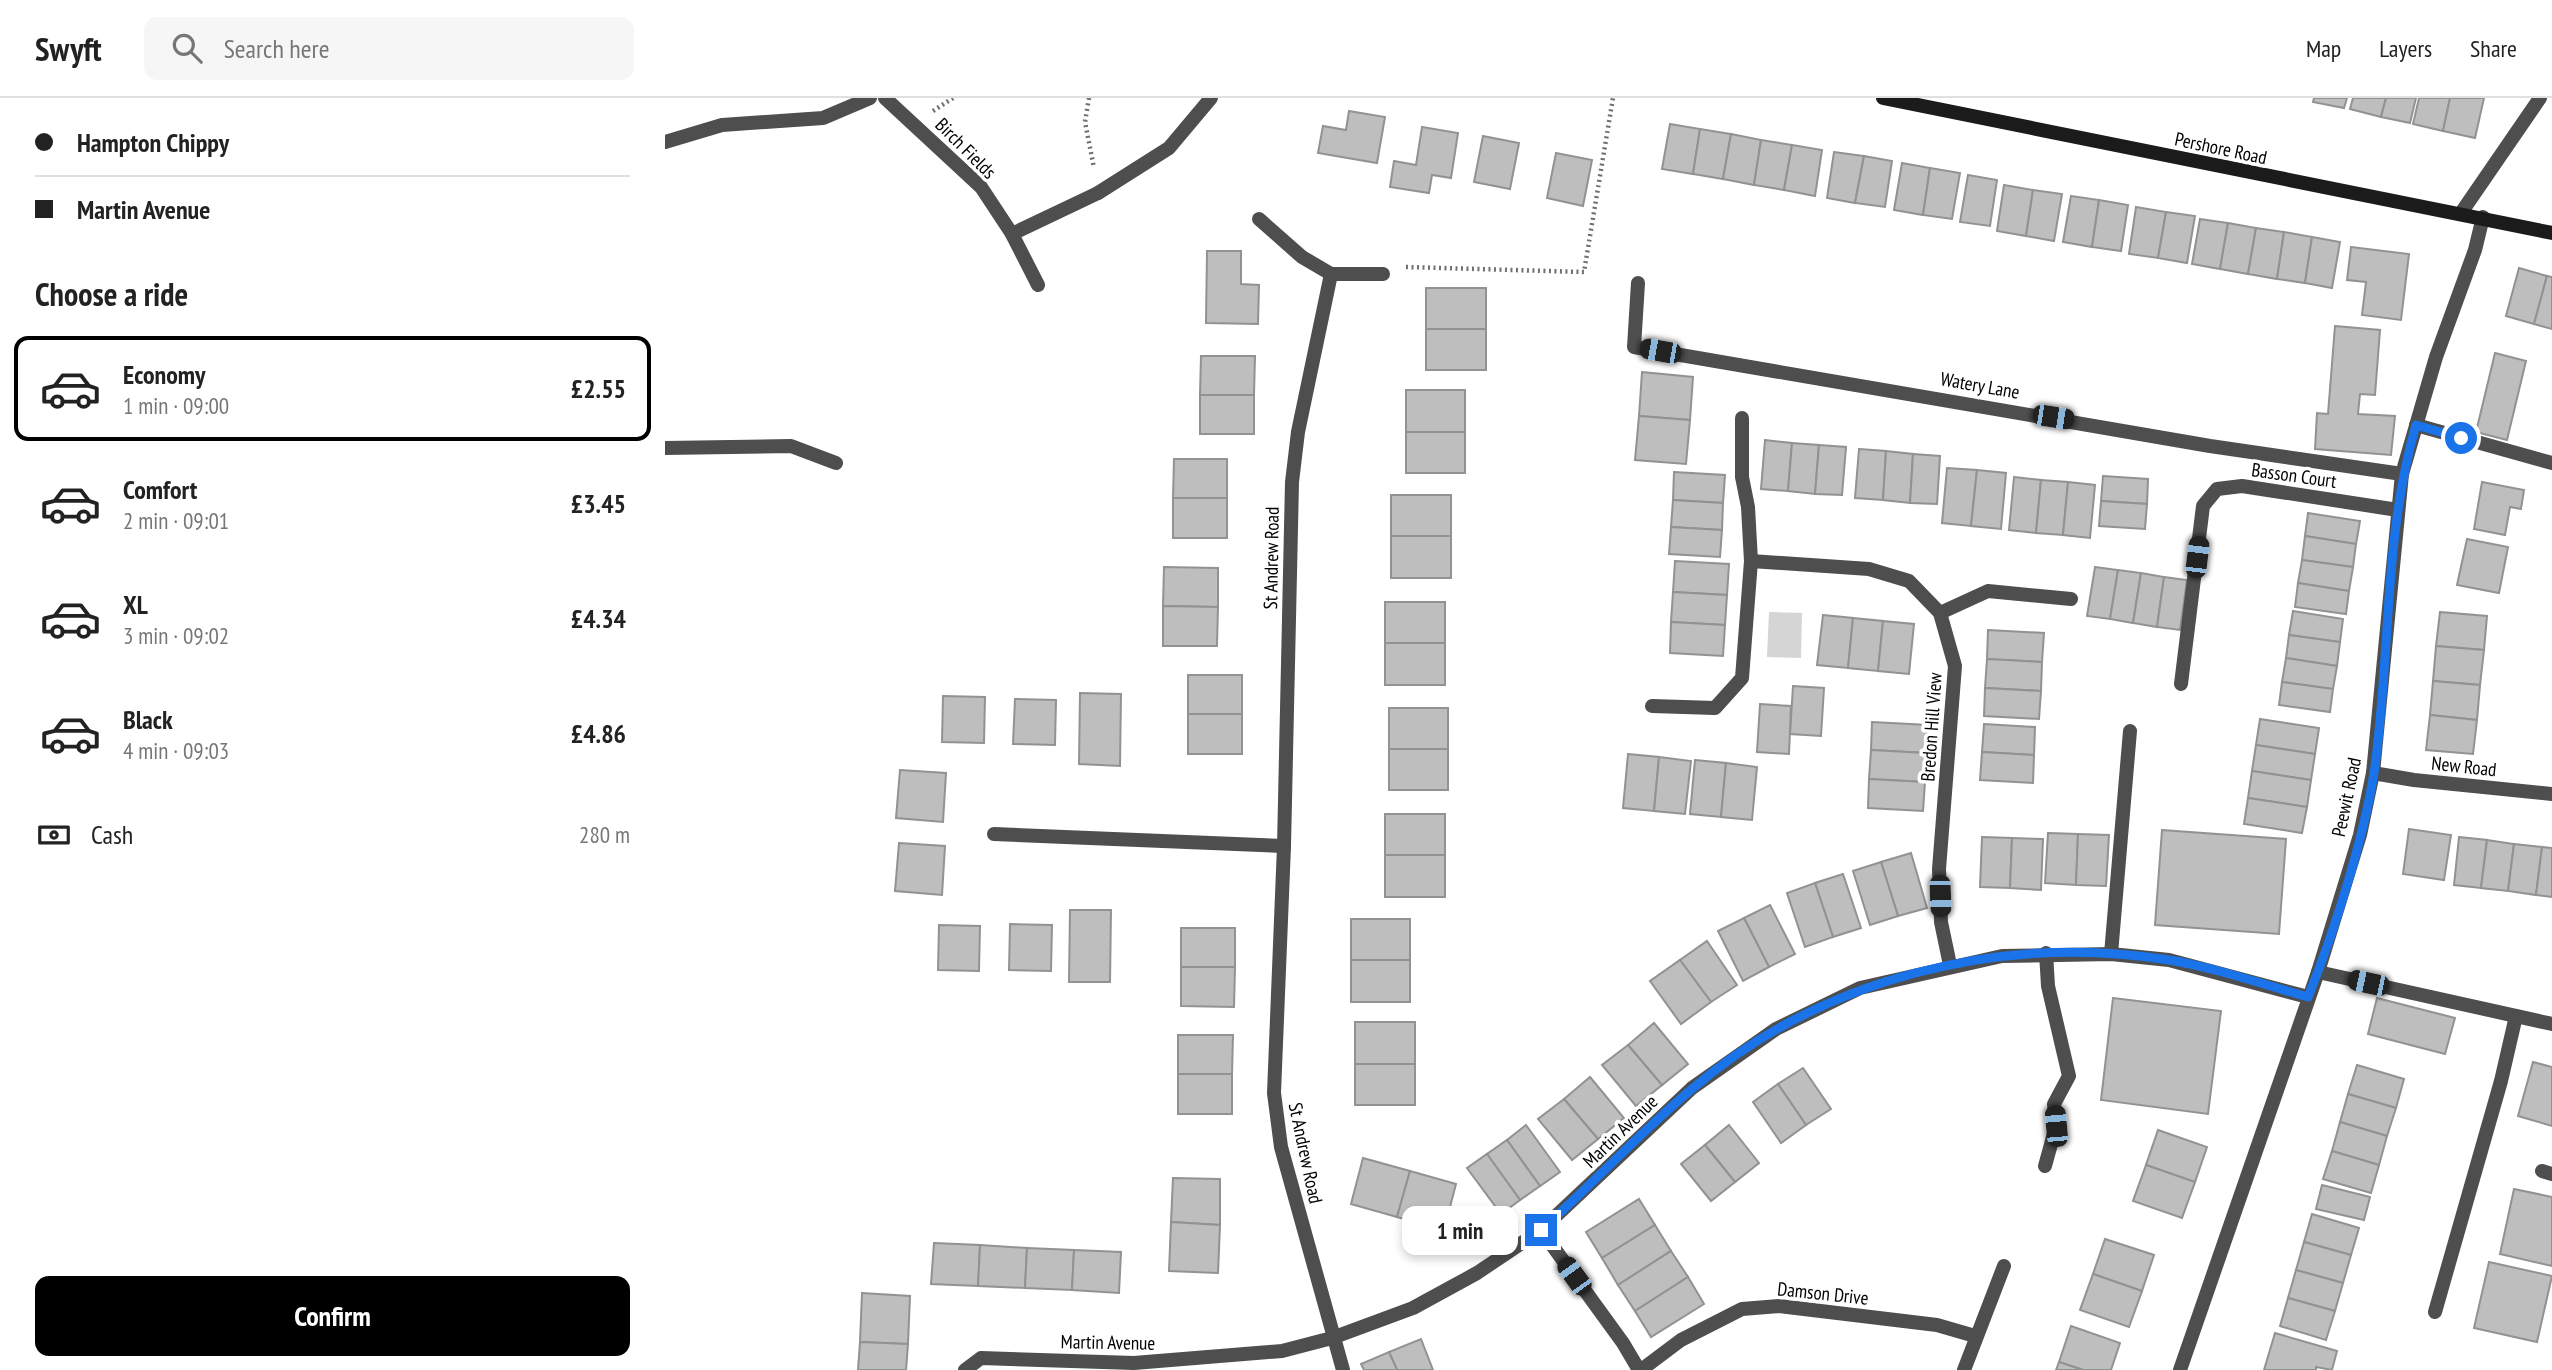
<!DOCTYPE html>
<meta charset="utf-8">
<style>
:root{--surface:#fff;--page:#f6f6f6;--text:#222;--muted:#767676;--line:#e0e0e0;--accent:#000}
body{margin:0;font-family:"PT Sans Narrow",sans-serif;background:var(--page);color:var(--text);height:100vh;display:flex;flex-direction:column;font-size:26px;white-space:nowrap}
*{box-sizing:border-box;margin:0}
p{font-size:23px;color:var(--muted)}
.icon{flex:none;width:38px;height:38px;fill:none;stroke:currentColor;stroke-width:2;stroke-linecap:round;stroke-linejoin:round}
.map{position:relative;flex:1;overflow:hidden}
.sheet{display:flex;flex-direction:column;background:var(--surface);width:665px}
.sheet>*{flex:none}
.guide{display:grid;align-content:center;height:154px;padding:0 35px;background:var(--surface)}
.end{position:absolute;width:32px;height:32px;margin:-16px;border:9px solid #1a73e8;background:#fff;box-shadow:0 0 0 4px #fff}
.from{border-radius:50%}
.bubble{position:absolute;height:49px;border-radius:14px;background:var(--surface);box-shadow:0 4px 10px #0003;font-size:23px;font-weight:600;line-height:49px;text-align:center}
.car{position:absolute;width:21px;height:42px;margin:-21px -10px;border-radius:9px;box-shadow:0 0 5px 2px #0007;background:linear-gradient(#222 24%,#8ab4d8 0 40%,#222 0 76%,#8ab4d8 0 86%,#222 0)}
.guide b{display:flex;align-items:center;gap:24px;height:66px;font-size:26px}
.guide b+b{border-top:2px solid var(--line)}
.guide i{width:18px;height:18px;background:var(--text)}
ul{padding:0;list-style:none}
li{display:flex;align-items:center;gap:21px;height:105px;margin:0 14px 10px;padding:0 21px;border:4px solid transparent;border-radius:14px}
li div{flex:1}
li b{display:block;font-size:26px}
li em{font-style:normal;font-weight:600}
li.current{border-color:var(--accent)}
li>.icon{width:63px;height:63px;stroke-width:1.5}
h2{padding:0 35px;font-size:32px;line-height:84px}
.pay{display:flex;align-items:center;gap:18px;height:77px;padding:0 35px;font-size:26px}
.pay p{margin-inline-start:auto}
.button{display:flex;gap:14px;margin-top:auto;padding:14px 35px}
.button a{flex:1;height:80px;border-radius:14px;background:var(--accent);color:#fff;font-size:28px;font-weight:600;line-height:80px;text-align:center}
header{display:flex;align-items:center;gap:42px;box-sizing:border-box;height:98px;padding:0 35px;background:var(--surface);border-bottom:2px solid var(--line)}
header strong{font-size:33px}
nav{display:flex;gap:38px;margin-inline-start:auto;font-size:24px}
.search{width:490px;height:63px;background:var(--page);display:flex;align-items:center;gap:18px;box-sizing:border-box;padding:0 24px;border-radius:14px;color:var(--muted);font-size:26px}
main{display:flex;flex:1;min-height:0}
.map>svg:first-child{display:block}
.green{fill:#d5d5d5}
.building{fill:#bebebe;stroke:#929292;stroke-width:2}
.lines{fill:none;stroke-linecap:round;stroke-linejoin:round}
.path{stroke:#707070;stroke-width:4.5;stroke-dasharray:2 3.5;stroke-linecap:butt}
.lane{stroke:#4e4e4e;stroke-width:14}
.street{stroke:#4e4e4e;stroke-width:14}
.secondary{stroke:#1b1b1b;stroke-width:14}
.route{stroke:#1a73e8;stroke-width:9}
.labels{text-anchor:middle;stroke-width:7;stroke-linejoin:round;paint-order:stroke}
.street-label{font-size:19px;fill:#000;stroke:#fff}
</style>
<header>
<strong>Swyft</strong>
<div class="search"><svg class="icon" aria-label="search" viewBox="0 0 24 24"><circle cx="10" cy="10" r="6"/><path d="M15 15l6 6"/></svg>Search here</div>
<nav><a>Map</a><a>Layers</a><a>Share</a></nav>
</header>
<main>
<section class="sheet">
<div class="guide">
<b><i class="from"></i>Hampton Chippy</b>
<b><i></i>Martin Avenue</b>
</div>
<h2>Choose a ride</h2>
<ul>
<li class="current"><svg class="icon" aria-label="car" viewBox="0 0 24 24"><path d="M5 17H2v-5l4-1 3-4h7l3 4 3 1v5h-3M9 17h6M6 11h13"/><circle cx="7" cy="17" r="2"/><circle cx="17" cy="17" r="2"/></svg><div><b>Economy</b><p>1 min · 09:00</p></div><em>£2.55</em></li>
<li><svg class="icon" aria-label="car" viewBox="0 0 24 24"><path d="M5 17H2v-5l4-1 3-4h7l3 4 3 1v5h-3M9 17h6M6 11h13"/><circle cx="7" cy="17" r="2"/><circle cx="17" cy="17" r="2"/></svg><div><b>Comfort</b><p>2 min · 09:01</p></div><em>£3.45</em></li>
<li><svg class="icon" aria-label="car" viewBox="0 0 24 24"><path d="M5 17H2v-5l4-1 3-4h7l3 4 3 1v5h-3M9 17h6M6 11h13"/><circle cx="7" cy="17" r="2"/><circle cx="17" cy="17" r="2"/></svg><div><b>XL</b><p>3 min · 09:02</p></div><em>£4.34</em></li>
<li><svg class="icon" aria-label="car" viewBox="0 0 24 24"><path d="M5 17H2v-5l4-1 3-4h7l3 4 3 1v5h-3M9 17h6M6 11h13"/><circle cx="7" cy="17" r="2"/><circle cx="17" cy="17" r="2"/></svg><div><b>Black</b><p>4 min · 09:03</p></div><em>£4.86</em></li>
</ul>
<div class="pay"><svg class="icon" aria-label="cash" viewBox="0 0 24 24"><path d="M3 7h18v10H3z"/><circle cx="12" cy="12" r="2"/></svg>Cash<p>280 m</p></div>
<div class="button"><a>Confirm</a></div>
</section>
<div class="map">
<svg width="1887" height="1272" viewBox="0 0 1887 1272">
<rect width="100%" height="100%" fill="#fff"/>
<polygon class="green" points="1104,514 1137,515 1136,560 1102,559"/>
<g class="building">
<polygon points="1649,0 1682,0 1679,10 1648,4"/>
<polygon points="1688,0 1721,0 1716,19 1685,11"/>
<polygon points="1721,0 1751,0 1745,25 1716,19"/>
<polygon points="1754,0 1785,0 1778,33 1748,26"/>
<polygon points="1785,0 1819,0 1810,40 1778,33"/>
<polygon points="684,13 720,19 712,65 653,55 658,28 681,32"/>
<polygon points="1005,26 1035,31 1028,76 997,71"/>
<polygon points="757,29 793,35 786,80 767,77 764,95 725,89 729,63 751,67"/>
<polygon points="1035,31 1066,36 1058,81 1028,76"/>
<polygon points="1066,36 1096,42 1089,87 1058,81"/>
<polygon points="818,38 854,45 845,91 809,84"/>
<polygon points="1096,42 1127,47 1119,92 1089,87"/>
<polygon points="1127,47 1157,52 1150,98 1119,92"/>
<polygon points="1169,54 1199,58 1190,105 1162,100"/>
<polygon points="891,55 927,62 918,108 882,100"/>
<polygon points="1199,58 1227,63 1220,109 1190,105"/>
<polygon points="1237,65 1265,70 1258,117 1229,112"/>
<polygon points="1265,70 1295,75 1287,121 1258,117"/>
<polygon points="1303,77 1332,82 1325,128 1295,124"/>
<polygon points="1339,87 1368,92 1361,138 1332,133"/>
<polygon points="1368,92 1397,96 1389,143 1361,138"/>
<polygon points="1406,98 1434,102 1427,149 1398,144"/>
<polygon points="1434,102 1463,107 1456,153 1427,149"/>
<polygon points="1471,109 1501,114 1493,160 1464,156"/>
<polygon points="1501,114 1530,118 1522,165 1493,160"/>
<polygon points="1535,121 1563,125 1555,171 1527,166"/>
<polygon points="1563,125 1591,130 1583,176 1555,171"/>
<polygon points="1591,130 1619,134 1612,181 1583,176"/>
<polygon points="1619,134 1647,139 1640,185 1612,181"/>
<polygon points="1647,139 1675,144 1667,190 1640,185"/>
<polygon points="1686,149 1744,156 1736,222 1697,217 1701,184 1682,182"/>
<polygon points="542,153 576,153 576,186 594,187 593,226 541,225"/>
<polygon points="1854,170 1882,178 1869,226 1841,218"/>
<polygon points="1882,178 1887,179 1887,231 1869,226"/>
<rect x="761" y="190" width="60" height="41"/>
<polygon points="1670,228 1715,232 1710,297 1695,296 1693,316 1730,318 1726,357 1650,351 1652,315 1663,316"/>
<rect x="761" y="231" width="60" height="41"/>
<polygon points="1830,255 1861,263 1842,342 1811,334"/>
<polygon points="536,258 590,258 589,297 535,297"/>
<polygon points="977,274 1028,279 1025,322 974,318"/>
<rect x="741" y="292" width="59" height="42"/>
<rect x="535" y="297" width="54" height="39"/>
<polygon points="974,318 1025,322 1021,366 970,362"/>
<rect x="741" y="334" width="59" height="41"/>
<polygon points="1100,342 1127,345 1123,393 1096,391"/>
<polygon points="1127,345 1154,347 1150,396 1123,393"/>
<polygon points="1154,347 1181,349 1177,397 1150,396"/>
<polygon points="1194,351 1221,353 1218,402 1190,400"/>
<polygon points="1221,353 1248,356 1245,405 1218,402"/>
<polygon points="1248,356 1275,358 1272,406 1245,405"/>
<polygon points="509,361 562,361 562,400 508,400"/>
<polygon points="1282,370 1312,372 1306,428 1277,425"/>
<polygon points="1312,372 1341,375 1336,431 1306,428"/>
<polygon points="1009,374 1060,377 1058,405 1008,402"/>
<polygon points="1438,378 1483,381 1482,406 1436,403"/>
<polygon points="1349,379 1376,382 1371,435 1344,432"/>
<polygon points="1376,382 1403,384 1398,437 1371,435"/>
<polygon points="1403,384 1430,387 1425,440 1398,437"/>
<polygon points="1817,384 1859,392 1856,411 1845,409 1840,437 1809,431"/>
<rect x="726" y="397" width="60" height="41"/>
<rect x="508" y="400" width="54" height="40"/>
<polygon points="1008,402 1058,405 1057,432 1006,429"/>
<polygon points="1436,403 1482,406 1480,431 1434,428"/>
<polygon points="1643,415 1695,423 1691,446 1640,438"/>
<polygon points="1006,429 1057,432 1055,459 1004,456"/>
<rect x="726" y="438" width="60" height="42"/>
<polygon points="1640,438 1691,446 1688,469 1637,462"/>
<polygon points="1802,441 1843,449 1834,495 1792,487"/>
<polygon points="1637,462 1688,469 1684,493 1633,485"/>
<polygon points="1010,463 1064,466 1062,497 1008,494"/>
<polygon points="499,469 553,470 553,509 498,508"/>
<polygon points="1430,469 1453,472 1445,521 1422,518"/>
<polygon points="1453,472 1476,475 1468,525 1445,521"/>
<polygon points="1476,475 1499,479 1492,529 1468,525"/>
<polygon points="1499,479 1522,482 1515,532 1492,529"/>
<polygon points="1633,485 1684,493 1681,516 1630,509"/>
<polygon points="1008,494 1062,497 1060,527 1006,524"/>
<rect x="720" y="504" width="60" height="41"/>
<polygon points="498,508 553,509 552,548 498,548"/>
<polygon points="1628,513 1678,521 1675,544 1624,537"/>
<polygon points="1775,514 1822,518 1819,552 1771,548"/>
<polygon points="1158,517 1188,520 1183,570 1152,567"/>
<polygon points="1188,520 1218,523 1213,573 1183,570"/>
<polygon points="1218,523 1249,526 1244,576 1213,573"/>
<polygon points="1006,524 1060,527 1058,558 1005,555"/>
<polygon points="1323,532 1379,535 1377,564 1322,561"/>
<polygon points="1624,537 1675,544 1672,568 1621,560"/>
<rect x="720" y="545" width="60" height="42"/>
<polygon points="1771,548 1819,552 1815,587 1768,583"/>
<polygon points="1621,560 1672,568 1668,591 1617,584"/>
<polygon points="1322,561 1377,564 1376,593 1320,590"/>
<rect x="523" y="577" width="54" height="39"/>
<polygon points="1768,583 1815,587 1812,622 1765,617"/>
<polygon points="1617,584 1668,591 1665,614 1614,607"/>
<polygon points="1128,588 1159,590 1156,638 1125,636"/>
<polygon points="1320,590 1376,593 1374,621 1319,618"/>
<polygon points="415,595 456,596 455,668 414,666"/>
<polygon points="278,598 320,599 319,645 277,644"/>
<polygon points="350,601 391,602 390,647 348,646"/>
<polygon points="1095,606 1126,608 1124,656 1092,654"/>
<rect x="724" y="610" width="59" height="41"/>
<rect x="523" y="616" width="54" height="40"/>
<polygon points="1765,617 1812,622 1808,656 1761,652"/>
<polygon points="1595,621 1654,630 1650,656 1591,647"/>
<polygon points="1207,624 1263,627 1261,655 1206,652"/>
<polygon points="1319,626 1370,629 1369,657 1317,654"/>
<polygon points="1591,647 1650,656 1646,682 1587,673"/>
<rect x="724" y="651" width="59" height="41"/>
<polygon points="1206,652 1261,655 1260,684 1204,681"/>
<polygon points="1317,654 1369,657 1368,685 1315,682"/>
<polygon points="963,656 994,659 989,713 958,710"/>
<polygon points="994,659 1026,663 1020,716 989,713"/>
<polygon points="1030,662 1061,665 1056,719 1025,716"/>
<polygon points="1061,665 1092,669 1087,722 1056,719"/>
<polygon points="235,672 281,675 278,724 231,720"/>
<polygon points="1587,673 1646,682 1642,709 1583,700"/>
<polygon points="1204,681 1260,684 1258,713 1203,710"/>
<polygon points="1583,700 1642,709 1637,735 1579,726"/>
<rect x="720" y="716" width="60" height="41"/>
<polygon points="1744,731 1786,737 1779,782 1738,776"/>
<polygon points="1497,732 1621,741 1614,836 1490,827"/>
<polygon points="1383,735 1413,736 1411,787 1380,785"/>
<polygon points="1413,736 1444,737 1441,788 1411,787"/>
<polygon points="1317,739 1347,740 1345,790 1315,789"/>
<polygon points="1794,739 1822,742 1816,790 1789,787"/>
<polygon points="1347,740 1378,741 1376,792 1345,790"/>
<polygon points="1822,742 1849,746 1843,793 1816,790"/>
<polygon points="234,745 280,748 277,797 230,793"/>
<polygon points="1849,746 1877,749 1871,797 1843,793"/>
<polygon points="1877,749 1887,750 1887,799 1871,797"/>
<polygon points="1246,755 1262,810 1233,818 1216,764"/>
<rect x="720" y="757" width="60" height="42"/>
<polygon points="1216,764 1233,818 1205,827 1188,773"/>
<polygon points="1178,776 1196,830 1168,839 1150,785"/>
<polygon points="1150,785 1168,839 1140,849 1122,795"/>
<polygon points="1105,807 1130,856 1104,869 1079,820"/>
<polygon points="405,812 446,812 445,884 404,884"/>
<polygon points="1079,820 1104,869 1078,883 1053,833"/>
<rect x="686" y="821" width="59" height="41"/>
<polygon points="345,826 387,827 386,873 344,872"/>
<polygon points="274,827 315,828 314,873 273,872"/>
<rect x="516" y="830" width="54" height="39"/>
<polygon points="1042,843 1072,887 1046,904 1015,862"/>
<rect x="686" y="862" width="59" height="42"/>
<polygon points="1015,862 1046,904 1016,926 985,883"/>
<polygon points="516,869 570,869 569,909 516,908"/>
<polygon points="1448,900 1556,913 1543,1016 1436,1002"/>
<polygon points="1712,900 1790,920 1780,956 1703,936"/>
<rect x="690" y="924" width="60" height="42"/>
<polygon points="989,925 1023,966 997,987 963,947"/>
<polygon points="513,937 568,937 567,976 513,976"/>
<polygon points="963,947 997,987 971,1008 937,967"/>
<polygon points="1868,964 1887,969 1887,1028 1853,1018"/>
<rect x="690" y="966" width="60" height="41"/>
<polygon points="1692,967 1739,981 1731,1010 1683,996"/>
<polygon points="1138,970 1166,1011 1141,1027 1113,986"/>
<rect x="513" y="976" width="54" height="40"/>
<polygon points="925,979 959,1020 933,1041 899,1001"/>
<polygon points="1113,986 1141,1027 1116,1045 1088,1004"/>
<polygon points="1683,996 1731,1010 1722,1038 1675,1024"/>
<polygon points="899,1001 933,1041 907,1062 873,1021"/>
<polygon points="1675,1024 1722,1038 1714,1067 1667,1053"/>
<polygon points="861,1027 895,1074 875,1088 842,1042"/>
<polygon points="1064,1027 1094,1065 1070,1084 1040,1047"/>
<polygon points="1493,1032 1542,1049 1530,1084 1481,1067"/>
<polygon points="842,1042 875,1088 855,1102 822,1056"/>
<polygon points="1040,1047 1070,1084 1046,1103 1016,1066"/>
<polygon points="1667,1053 1714,1067 1706,1095 1658,1081"/>
<polygon points="822,1056 855,1102 836,1116 802,1070"/>
<polygon points="698,1060 745,1073 732,1119 686,1106"/>
<polygon points="1481,1067 1530,1084 1517,1120 1468,1103"/>
<polygon points="745,1073 791,1086 779,1132 732,1119"/>
<polygon points="508,1080 555,1081 555,1127 506,1124"/>
<polygon points="1657,1087 1705,1099 1699,1122 1651,1111"/>
<polygon points="1849,1091 1887,1099 1887,1168 1835,1156"/>
<polygon points="974,1101 990,1127 937,1160 921,1134"/>
<polygon points="1647,1116 1694,1130 1686,1157 1639,1144"/>
<polygon points="506,1124 555,1127 553,1175 504,1173"/>
<polygon points="990,1127 1006,1153 953,1187 937,1160"/>
<polygon points="1440,1141 1489,1157 1477,1193 1428,1176"/>
<polygon points="1639,1144 1686,1157 1678,1185 1631,1172"/>
<polygon points="269,1145 315,1147 313,1188 266,1186"/>
<polygon points="315,1147 362,1150 360,1190 313,1188"/>
<polygon points="362,1150 409,1152 407,1192 360,1190"/>
<polygon points="409,1152 456,1154 454,1195 407,1192"/>
<polygon points="1006,1153 1023,1179 970,1213 953,1187"/>
<polygon points="1824,1164 1887,1178 1872,1244 1809,1230"/>
<polygon points="1631,1172 1678,1185 1670,1213 1623,1200"/>
<polygon points="1428,1176 1477,1193 1464,1229 1415,1212"/>
<polygon points="1023,1179 1039,1206 986,1239 970,1213"/>
<polygon points="197,1195 245,1198 243,1246 195,1244"/>
<polygon points="1623,1200 1670,1213 1661,1242 1615,1228"/>
<polygon points="1406,1228 1455,1245 1446,1272 1418,1272 1394,1264"/>
<polygon points="1610,1235 1672,1253 1667,1272 1651,1269 1651,1272 1599,1272"/>
<polygon points="756,1241 768,1272 732,1272 724,1254"/>
<polygon points="195,1244 243,1246 241,1272 193,1272"/>
<polygon points="724,1254 732,1272 699,1272 696,1266"/>
<polygon points="1394,1264 1418,1272 1391,1272"/>
</g>
<g class="lines">
<g class="path">
<polyline points="424,0 420,24 429,70"/>
<polyline points="268,13 288,0"/>
<polyline points="741,169 919,174 948,0"/>
</g>
<g class="lane">
<polyline points="433,95 504,50 546,0"/>
<polyline points="973,185 969,249 1545,348 1737,376"/>
<polyline points="1751,327 1887,365"/>
<polyline points="0,350 126,348 171,365"/>
<polyline points="1275,515 1323,493 1406,501"/>
<polyline points="987,608 1050,610 1077,580 1086,463 1083,409 1077,379 1077,320"/>
<polyline points="1446,856 1465,633"/>
<polyline points="1653,874 1887,926"/>
<polyline points="1380,1068 1391,1028 1389,1006 1404,978 1383,888 1381,855"/>
<polyline points="1770,1214 1836,983 1851,918"/>
</g>
<g class="street">
<polyline points="220,0 316,89 347,136 373,187"/>
<polyline points="0,44 57,27 158,20 205,0"/>
<polyline points="1796,115 1875,0"/>
<polyline points="594,121 637,159 666,176 718,176"/>
<polyline points="347,136 433,95"/>
<polyline points="666,176 633,334 627,384 619,748 609,995 616,1049 678,1272"/>
<polyline points="1086,463 1204,471 1244,483 1275,515 1290,568 1274,771 1276,824 1285,867"/>
<polyline points="1516,586 1538,408 1552,391 1577,388 1733,412"/>
<polyline points="1708,675 1749,682 1887,696"/>
<polyline points="329,736 619,748"/>
<polyline points="1877,1073 1887,1076"/>
<polyline points="876,1132 958,1245 974,1272"/>
<polyline points="300,1272 316,1260 469,1265 617,1253 667,1240 748,1210 812,1175 876,1132 1027,990 1111,931 1195,890 1337,858 1446,856 1504,862 1643,899"/>
<polyline points="976,1272 1016,1242 1077,1211 1114,1208 1272,1227 1310,1238"/>
<polyline points="1299,1272 1339,1168"/>
<polyline points="1515,1272 1653,874 1695,737 1708,675 1737,376 1771,259 1810,152 1818,119"/>
</g>
<polyline class="secondary" points="1218,0 1887,135"/>
</g>
<g class="lines">
<path class="route" d="M 876,1132 C 927,1087 974,1035 1027,991 C 1156,880 1337,835 1504,862 C 1551,870 1597,886 1643,899 C 1669,835 1698,743 1709,675 C 1726,559 1718,440 1751,327 L 1796,340"/>
</g>
<g class="labels">
<g class="street-label">
<text transform="translate(301 50) rotate(45)" y="7">Birch Fields</text>
<text transform="translate(1556 50) rotate(12)" y="7">Pershore Road</text>
<text transform="translate(1315 287) rotate(10)" y="7">Watery Lane</text>
<text transform="translate(1629 377) rotate(8)" y="7">Basson Court</text>
<text transform="translate(606 460) rotate(-89)" y="7">St Andrew Road</text>
<text transform="translate(1266 629) rotate(-86)" y="7">Bredon Hill View</text>
<text transform="translate(1799 668) rotate(6)" y="7">New Road</text>
<text transform="translate(1681 699) rotate(-78)" y="7">Peewit Road</text>
<text transform="translate(955 1033) rotate(-44)" y="7">Martin Avenue</text>
<text transform="translate(641 1055) rotate(78)" y="7">St Andrew Road</text>
<text transform="translate(1158 1195) rotate(6)" y="7">Damson Drive</text>
<text transform="translate(443 1244) rotate(1)" y="7">Martin Avenue</text>
</g>
</g>
</svg>
<i class="end from" style="left:1796px;top:340px"></i>
<i class="end" style="left:876px;top:1132px"></i>
<div class="bubble" style="left:737px;top:1108px;width:116px">1 min</div>
<i class="car" style="left:995px;top:253px;rotate:280deg"></i>
<i class="car" style="left:1388px;top:319px;rotate:99deg"></i>
<i class="car" style="left:1532px;top:459px;rotate:7deg"></i>
<i class="car" style="left:1275px;top:798px;rotate:178deg"></i>
<i class="car" style="left:1703px;top:885px;rotate:282deg"></i>
<i class="car" style="left:1391px;top:1028px;rotate:355deg"></i>
<i class="car" style="left:909px;top:1178px;rotate:324deg"></i>
</div>
</main>
